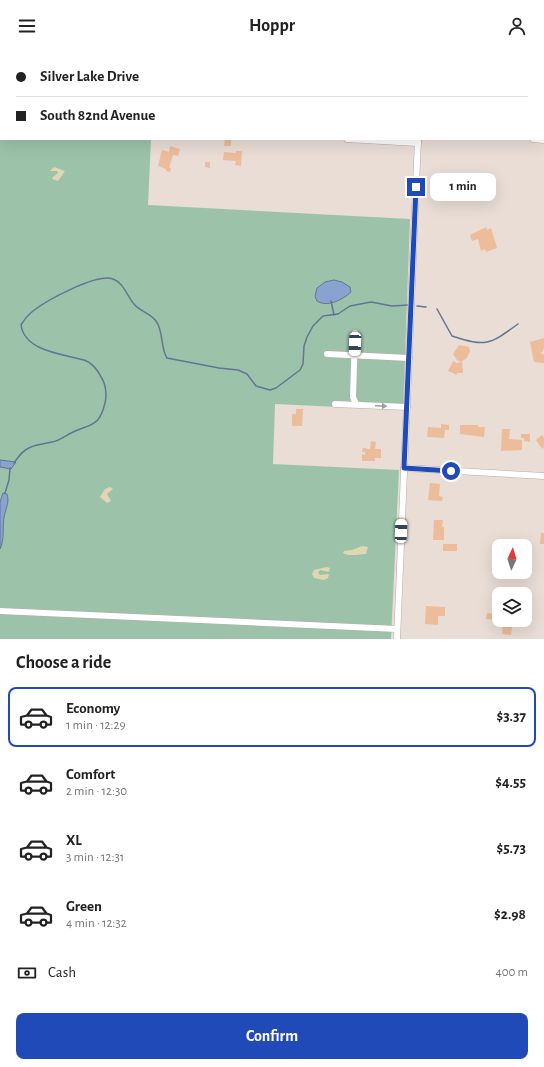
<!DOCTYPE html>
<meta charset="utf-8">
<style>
:root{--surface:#fff;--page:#f2f2f2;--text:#222;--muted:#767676;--line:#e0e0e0;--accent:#204ab8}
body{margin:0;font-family:"Alegreya Sans",sans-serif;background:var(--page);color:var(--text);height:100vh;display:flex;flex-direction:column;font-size:15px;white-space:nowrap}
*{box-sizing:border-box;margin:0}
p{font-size:13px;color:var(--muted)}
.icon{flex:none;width:22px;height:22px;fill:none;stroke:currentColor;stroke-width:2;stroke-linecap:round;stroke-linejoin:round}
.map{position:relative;height:587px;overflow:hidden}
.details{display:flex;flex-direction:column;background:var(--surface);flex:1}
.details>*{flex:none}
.banner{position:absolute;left:0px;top:0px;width:544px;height:88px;box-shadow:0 4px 16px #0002;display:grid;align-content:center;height:88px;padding:0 16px;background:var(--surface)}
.needle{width:26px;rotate:4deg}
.controls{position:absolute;left:492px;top:487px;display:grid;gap:8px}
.controls a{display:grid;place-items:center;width:40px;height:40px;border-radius:8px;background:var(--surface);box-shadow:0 4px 16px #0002;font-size:20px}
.end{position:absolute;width:18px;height:18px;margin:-9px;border:5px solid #204ab8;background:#fff;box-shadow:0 0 0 2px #fff}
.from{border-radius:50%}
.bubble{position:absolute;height:28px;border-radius:8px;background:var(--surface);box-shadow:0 4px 16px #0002;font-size:13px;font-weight:600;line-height:28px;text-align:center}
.car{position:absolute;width:12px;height:24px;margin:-12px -6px;border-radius:5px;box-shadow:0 0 3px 1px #0007;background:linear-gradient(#fff 24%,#345 0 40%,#fff 0 76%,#345 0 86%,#fff 0)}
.banner b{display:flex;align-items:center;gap:14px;height:38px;font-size:15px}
.banner b+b{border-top:1px solid var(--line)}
.banner i{width:10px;height:10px;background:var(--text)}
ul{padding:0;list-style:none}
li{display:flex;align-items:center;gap:12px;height:60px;margin:0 8px 6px;padding:0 8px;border:2px solid transparent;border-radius:8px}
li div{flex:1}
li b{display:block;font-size:15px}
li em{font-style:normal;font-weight:600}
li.current{border-color:var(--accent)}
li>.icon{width:36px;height:36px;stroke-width:1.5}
h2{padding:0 16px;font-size:18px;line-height:48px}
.pay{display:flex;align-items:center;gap:10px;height:44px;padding:0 16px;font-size:15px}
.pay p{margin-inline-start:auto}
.action{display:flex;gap:8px;margin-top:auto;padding:8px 16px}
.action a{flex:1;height:46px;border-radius:8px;background:var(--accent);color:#fff;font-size:16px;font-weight:600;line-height:46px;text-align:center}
header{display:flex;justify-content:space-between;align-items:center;height:52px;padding:0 16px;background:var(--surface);font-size:18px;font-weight:600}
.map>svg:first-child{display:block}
.green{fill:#9cc3aa}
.sand{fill:#e0d6b2}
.water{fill:#89a2cf;stroke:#647594}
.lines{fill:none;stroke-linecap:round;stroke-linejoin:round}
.stream{stroke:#647594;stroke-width:1.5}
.building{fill:#edbc9a}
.minor-casing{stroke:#b7aca5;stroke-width:7}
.minor{stroke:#fff;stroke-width:6}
.oneway{fill:#9f9e9d}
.route{stroke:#204ab8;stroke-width:5}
</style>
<header><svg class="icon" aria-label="menu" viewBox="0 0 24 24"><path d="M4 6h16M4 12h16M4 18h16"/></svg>Hoppr<svg class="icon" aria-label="person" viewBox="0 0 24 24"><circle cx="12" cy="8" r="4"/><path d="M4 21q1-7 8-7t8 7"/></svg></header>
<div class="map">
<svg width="544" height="587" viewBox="0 0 544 587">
<rect width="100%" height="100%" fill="#e9ddd6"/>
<polygon class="green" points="0,65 1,87 151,87 148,153 410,167 403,358 275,352 273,412 399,418 391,587 0,587"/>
<g class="sand">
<polygon points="54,115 65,119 58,129 52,127 53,125 58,121 57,119 50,119"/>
<polygon points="110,435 113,437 107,442 111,449 107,451 100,445 105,437"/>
<path d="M 362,494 L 368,495 L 366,502 C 359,502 350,505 343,501 L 344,499 L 352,498 Z"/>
<polygon points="327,515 330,516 329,520 320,518 318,521 320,523 329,522 328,526 324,528 314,526 312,522 314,518"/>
</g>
<g class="water">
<path d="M 334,228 L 342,230 L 350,235 L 351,240 C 344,247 327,256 317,249 L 315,244 L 317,236 L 325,230 Z"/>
<polygon points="0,408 16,410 11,417 0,415"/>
<path d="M 3,441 L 7,442 C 10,451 5,457 4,466 C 2,477 5,486 0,497 L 0,450 Z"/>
</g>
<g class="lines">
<g class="stream">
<polyline points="331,249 334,263"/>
<polyline points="417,254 426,255"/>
<path d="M 437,257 L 452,284 C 486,295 489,293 518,272"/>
<path d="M 14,411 C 19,404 23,398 31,395 C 38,392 45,392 52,390 C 59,389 65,384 71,381 C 91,371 99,376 105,351 C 107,343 106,332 101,325 C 98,318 91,310 84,308 C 64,302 25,300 21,273 C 24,268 28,263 33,259 C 47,248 97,221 113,227 C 124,231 127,244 134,252 C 139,259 150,261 156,269 C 164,280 160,295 167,306 L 219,316 L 238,318 L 247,322 L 256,334 L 270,338 L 276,336 L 300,318 L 303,312 L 304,294 L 307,285 L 313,274 L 323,264 L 338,262 L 350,254 L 371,250 L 392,254 L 408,253"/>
<polyline points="5,441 9,428 10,416"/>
</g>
</g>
<g class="building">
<polygon points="225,87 231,87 231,94 224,94"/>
<polygon points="170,94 180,97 178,104 173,103 169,116 171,116 170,120 166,119 166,117 158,114 162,98 169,100"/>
<polygon points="236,99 242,99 241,114 235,113 236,109 223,108 224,100 236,101"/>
<polygon points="205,110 210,110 210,116 205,115"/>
<polygon points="486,175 487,178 491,176 497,196 486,200 485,197 481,199 478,187 472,189 470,183"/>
<polygon points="544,286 544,295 543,299 540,301 544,303 544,311 534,310 530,290"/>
<polygon points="459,293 469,295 470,300 466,307 462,309 463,321 457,321 457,323 448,319 453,309 457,311 461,310 457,308 453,302"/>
<polygon points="296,357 303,357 302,374 292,374 292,362 296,362"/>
<polygon points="441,372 449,373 449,378 445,378 444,386 427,385 428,375 441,376"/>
<polygon points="460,373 478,373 478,375 485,375 484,385 460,382"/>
<polygon points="502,377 510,377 509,387 522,388 522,398 501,399"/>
<polygon points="521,382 530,382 530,390 524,389 524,386 521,386"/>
<polygon points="542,383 544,386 544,395 542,397 536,388"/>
<polygon points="371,389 376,390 375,397 381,397 381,406 375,406 375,409 362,409 362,402 365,403 365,400 362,400 363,396 370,397"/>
<polygon points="430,431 440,432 439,444 443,445 442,449 428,448"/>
<polygon points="434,468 443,468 442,475 444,475 444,488 433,488"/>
<polygon points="541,481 544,481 544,492 540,492"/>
<rect x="443" y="492" width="14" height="7"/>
<polygon points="523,540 529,543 525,552 525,542 522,542"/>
<polygon points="426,554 445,555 445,564 438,564 438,573 425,572"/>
<polygon points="487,561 496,562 495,568 486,567"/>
<polygon points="503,568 513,568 511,583 502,582"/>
</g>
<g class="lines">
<defs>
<g id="minor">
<polyline points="378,0 398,1"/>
<polyline points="55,1 57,0"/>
<polyline points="422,1 422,0"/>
<polyline points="0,16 1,16"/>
<polyline points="347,87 418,91"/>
<polyline points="533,87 544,88"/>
<polyline points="355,281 353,345 356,352"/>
<polyline points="327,302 409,306"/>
<polyline points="335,352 407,355"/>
<polyline points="404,416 544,424"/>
<polyline points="0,559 397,577"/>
<polyline points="397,587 418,87"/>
</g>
</defs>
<use href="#minor" class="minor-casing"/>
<use href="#minor" class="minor"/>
</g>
<defs><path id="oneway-solid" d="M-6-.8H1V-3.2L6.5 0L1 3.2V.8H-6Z"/></defs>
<use class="oneway" href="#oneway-solid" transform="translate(381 354) rotate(2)"/>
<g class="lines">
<polyline class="route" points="416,135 404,416 451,419"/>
</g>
</svg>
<div class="controls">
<a><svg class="needle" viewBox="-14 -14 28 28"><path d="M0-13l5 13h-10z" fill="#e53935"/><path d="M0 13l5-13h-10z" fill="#767676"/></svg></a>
<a><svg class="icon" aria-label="layers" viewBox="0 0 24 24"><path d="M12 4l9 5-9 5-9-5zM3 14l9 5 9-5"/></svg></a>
</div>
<i class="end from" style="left:451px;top:419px"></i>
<i class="end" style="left:416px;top:135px"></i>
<div class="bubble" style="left:430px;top:121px;width:66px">1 min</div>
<i class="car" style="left:355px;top:292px;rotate:182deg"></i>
<i class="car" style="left:401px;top:479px;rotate:2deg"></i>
<div class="banner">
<b><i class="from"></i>Silver Lake Drive</b>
<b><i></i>South 82nd Avenue</b>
</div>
</div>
<section class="details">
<h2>Choose a ride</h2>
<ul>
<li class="current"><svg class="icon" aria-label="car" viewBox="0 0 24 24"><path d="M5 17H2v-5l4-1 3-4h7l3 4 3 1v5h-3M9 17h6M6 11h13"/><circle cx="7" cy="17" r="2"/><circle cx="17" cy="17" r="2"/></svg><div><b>Economy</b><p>1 min · 12:29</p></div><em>$3.37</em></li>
<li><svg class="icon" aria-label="car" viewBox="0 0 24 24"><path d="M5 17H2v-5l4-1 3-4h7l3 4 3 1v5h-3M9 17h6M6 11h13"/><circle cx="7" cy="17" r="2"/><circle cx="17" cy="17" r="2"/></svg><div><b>Comfort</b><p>2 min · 12:30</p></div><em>$4.55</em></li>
<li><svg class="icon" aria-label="car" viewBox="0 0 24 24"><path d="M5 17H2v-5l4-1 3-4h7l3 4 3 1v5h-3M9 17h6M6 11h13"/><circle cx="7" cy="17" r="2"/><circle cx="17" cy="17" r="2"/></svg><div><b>XL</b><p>3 min · 12:31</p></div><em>$5.73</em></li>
<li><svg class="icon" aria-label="car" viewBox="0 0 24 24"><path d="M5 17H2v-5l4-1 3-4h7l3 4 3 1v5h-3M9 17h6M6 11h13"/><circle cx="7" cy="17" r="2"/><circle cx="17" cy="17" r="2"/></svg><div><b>Green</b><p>4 min · 12:32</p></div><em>$2.98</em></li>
</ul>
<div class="pay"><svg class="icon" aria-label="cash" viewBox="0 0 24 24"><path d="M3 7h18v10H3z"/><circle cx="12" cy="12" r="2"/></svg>Cash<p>400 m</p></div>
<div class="action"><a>Confirm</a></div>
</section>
